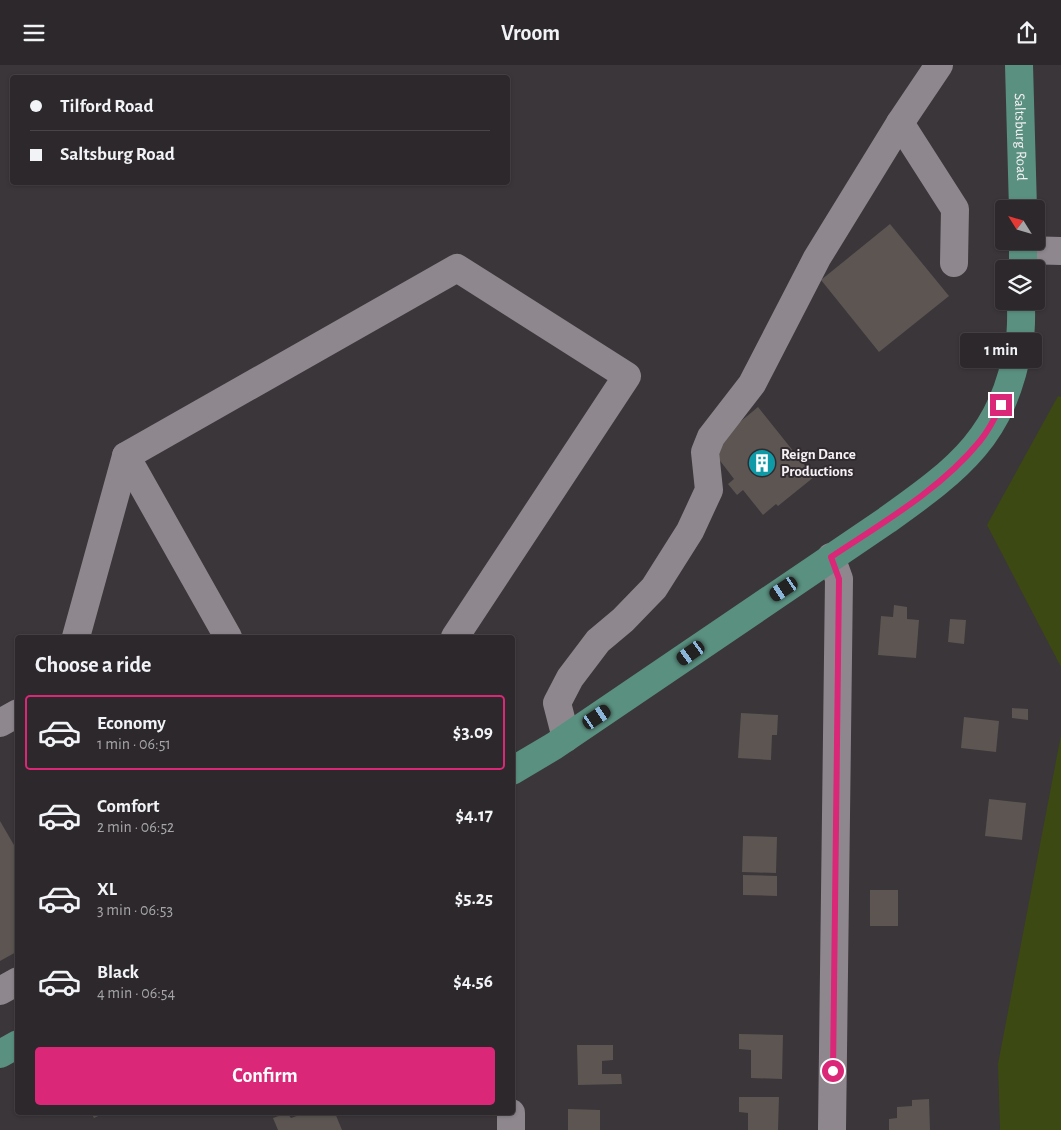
<!DOCTYPE html>
<meta charset="utf-8">
<style>
:root{--surface:#2c282c;--page:#343034;--text:#f1f3f6;--muted:#a6a6a9;--line:#484448;--accent:#db2777}
body{margin:0;font-family:"Alegreya Sans",sans-serif;background:var(--page);color:var(--text);height:100vh;display:flex;flex-direction:column;font-size:19px;white-space:nowrap}
*{box-sizing:border-box;margin:0}
p{font-size:16px;color:var(--muted)}
.icon{flex:none;width:28px;height:28px;fill:none;stroke:currentColor;stroke-width:2;stroke-linecap:round;stroke-linejoin:round}
.map{position:relative;flex:1;overflow:hidden}
.side{position:absolute;left:15px;top:570px;width:500px;height:480px;display:flex;flex-direction:column;background:var(--surface);border-radius:5px;box-shadow:0 1px 4px #0004,0 0 0 1px var(--line)}
.side>*{flex:none}
.guide{position:absolute;left:10px;top:10px;width:500px;height:110px;border-radius:5px;box-shadow:0 1px 4px #0004,0 0 0 1px var(--line);display:grid;align-content:center;height:110px;padding:0 20px;background:var(--surface)}
.needle{width:32px;rotate:307deg}
.controls{position:absolute;left:995px;top:135px;display:grid;gap:10px}
.controls a{display:grid;place-items:center;width:50px;height:50px;border-radius:5px;background:var(--surface);box-shadow:0 1px 4px #0004,0 0 0 1px var(--line);font-size:25px}
.end{position:absolute;width:22px;height:22px;margin:-11px;border:6px solid #db2777;background:#fff;box-shadow:0 0 0 2px #fff}
.from{border-radius:50%}
.bubble{position:absolute;height:35px;border-radius:5px;background:var(--surface);box-shadow:0 1px 4px #0004,0 0 0 1px var(--line);font-size:16px;font-weight:700;line-height:35px;text-align:center}
.car{position:absolute;width:15px;height:30px;margin:-15px -8px;border-radius:6px;box-shadow:0 0 4px 1px #0007;background:linear-gradient(#222 24%,#8ab4d8 0 40%,#222 0 76%,#8ab4d8 0 86%,#222 0)}
.guide b{display:flex;align-items:center;gap:18px;height:48px;font-size:19px}
.guide b+b{border-top:1px solid var(--line)}
.guide i{width:12px;height:12px;background:var(--text)}
ul{padding:0;list-style:none}
li{display:flex;align-items:center;gap:15px;height:75px;margin:0 10px 8px;padding:0 10px;border:2px solid transparent;border-radius:5px}
li div{flex:1}
li b{display:block;font-size:19px}
li em{font-style:normal;font-weight:700}
li.selected{border-color:var(--accent)}
li>.icon{width:45px;height:45px;stroke-width:1.5}
h2{padding:0 20px;font-size:22px;line-height:60px}
.primary-button{display:flex;gap:10px;margin-top:auto;padding:10px 20px}
.primary-button a{flex:1;height:58px;border-radius:5px;background:var(--accent);color:#fff;font-size:20px;font-weight:700;line-height:58px;text-align:center}
header{display:flex;justify-content:space-between;align-items:center;height:65px;padding:0 20px;background:var(--surface);font-size:22px;font-weight:700}
.map>svg:first-child{display:block}
.green{fill:#3c4913}
.building{fill:#5c5552}
.lines{fill:none;stroke-linecap:round;stroke-linejoin:round}
.minor{stroke:#8e888e;stroke-width:28}
.major{stroke:#5a9080;stroke-width:28}
.route{stroke:#db2777;stroke-width:6}
.labels{text-anchor:middle;stroke-width:4;stroke-linejoin:round;paint-order:stroke}
.street-label{font-size:15px;fill:#f5f1f4;stroke:#312b30}
.poi-label{font-size:15px;font-weight:bold;fill:#f5f1f4;stroke:#312b30;text-anchor:start}
</style>
<header><svg class="icon" aria-label="menu" viewBox="0 0 24 24"><path d="M4 6h16M4 12h16M4 18h16"/></svg>Vroom<svg class="icon" aria-label="share" viewBox="0 0 24 24"><path d="M12 15V3M7 8l5-5 5 5M5 13v7h14v-7"/></svg></header>
<div class="map">
<svg width="1061" height="1065" viewBox="0 0 1061 1065">
<rect width="100%" height="100%" fill="#3b363a"/>
<g class="green">
<polygon points="1058,331 1061,332 1061,602 987,460"/>
<polygon points="1061,670 1061,1065 1000,1065 998,999"/>
</g>
<g class="building">
<polygon points="890,159 949,231 879,287 821,215"/>
<polygon points="758,342 814,412 778,441 776,439 763,450 743,425 737,430 728,419 734,414 711,384 723,371"/>
<polygon points="894,540 907,542 907,554 919,555 916,593 878,590 881,551 893,552"/>
<polygon points="950,554 966,555 964,579 948,577"/>
<polygon points="1012,643 1028,644 1028,655 1012,653"/>
<polygon points="741,648 778,650 777,670 772,670 771,695 738,693"/>
<polygon points="964,652 999,656 996,687 961,683"/>
<polygon points="989,734 1026,738 1022,775 985,771"/>
<polygon points="0,756 18,787 18,886 0,896"/>
<polygon points="743,771 777,772 776,808 742,807"/>
<polygon points="743,810 777,811 777,831 743,830"/>
<rect x="870" y="825" width="28" height="36"/>
<polygon points="739,969 783,970 782,1014 751,1013 751,985 739,984"/>
<polygon points="577,980 613,980 613,995 602,996 602,1009 621,1009 622,1019 578,1020"/>
<polygon points="739,1032 779,1032 778,1065 748,1065 748,1048 739,1047"/>
<polygon points="929,1034 930,1065 889,1065 889,1054 897,1053 897,1042 912,1041 912,1035"/>
<polygon points="568,1044 600,1045 600,1065 568,1065"/>
<polygon points="91,1048 105,1048 94,1053"/>
<polygon points="287,1048 291,1053 305,1048 335,1048 342,1065 278,1065 273,1053"/>
</g>
<g class="lines">
<g class="minor">
<polyline points="900,58 955,144 954,198"/>
<polyline points="1024,185 1061,186"/>
<polyline points="126,391 228,572"/>
<polyline points="831,492 839,514 832,1065"/>
<polyline points="76,572 126,391 457,203 627,311 455,572"/>
<polyline points="0,658 18,648"/>
<polyline points="566,673 557,638 570,613 598,576 623,555 654,523 690,466 709,425 705,387 711,372 752,319 817,193 900,58 939,0"/>
<polyline points="0,926 18,916"/>
<polyline points="511,1065 511,1048"/>
</g>
<g class="major">
<path id="s1" d="M 1019,0 L 1023,144"/>
<polyline points="1023,204 1023,176"/>
<path d="M 512,706 L 554,681 L 887,455 C 960,403 1003,371 1019,278 C 1022,265 1021,250 1021,236"/>
<polyline points="0,989 18,979"/>
</g>
</g>
<g class="lines">
<path class="route" d="M 833,1006 L 839,514 L 831,492 C 882,458 940,425 980,376 C 989,365 995,353 1001,340"/>
</g>
<defs>
<symbol id="building-disc" viewBox="-11 -11 22 22"><circle r="9.5" fill="#0f9aa8" stroke="#312b30"/><path d="M-4-6H4V6H1V3H-1V6H-4ZM-2.5-4.3h1.7v1.8h-1.7ZM.8-4.3h1.7v1.8H.8ZM-2.5-1h1.7V.8h-1.7ZM.8-1h1.7V.8H.8Z" fill="#fff"/></symbol>
</defs>
<g fill-rule="evenodd">
<use href="#building-disc" x="746" y="382" width="32" height="32"/>
</g>
<g class="labels">
<g class="street-label">
<text dy="5" stroke="none"><textPath href="#s1" startOffset="72">Saltsburg Road</textPath></text>
</g>
<g class="poi-label">
<text x="781" y="394">Reign Dance<tspan x="781" dy="17">Productions</tspan></text>
</g>
</g>
</svg>
<div class="controls">
<a><svg class="needle" viewBox="-14 -14 28 28"><path d="M0-13l5 13h-10z" fill="#e53935"/><path d="M0 13l5-13h-10z" fill="#a6a6a9"/></svg></a>
<a><svg class="icon" aria-label="layers" viewBox="0 0 24 24"><path d="M12 4l9 5-9 5-9-5zM3 14l9 5 9-5"/></svg></a>
</div>
<i class="end from" style="left:833px;top:1006px"></i>
<i class="end" style="left:1001px;top:340px"></i>
<div class="bubble" style="left:960px;top:268px;width:82px">1 min</div>
<i class="car" style="left:784px;top:524px;rotate:236deg"></i>
<i class="car" style="left:691px;top:588px;rotate:235deg"></i>
<i class="car" style="left:597px;top:652px;rotate:56deg"></i>
<div class="guide">
<b><i class="from"></i>Tilford Road</b>
<b><i></i>Saltsburg Road</b>
</div>
<section class="side">
<h2>Choose a ride</h2>
<ul>
<li class="selected"><svg class="icon" aria-label="car" viewBox="0 0 24 24"><path d="M5 17H2v-5l4-1 3-4h7l3 4 3 1v5h-3M9 17h6M6 11h13"/><circle cx="7" cy="17" r="2"/><circle cx="17" cy="17" r="2"/></svg><div><b>Economy</b><p>1 min · 06:51</p></div><em>$3.09</em></li>
<li><svg class="icon" aria-label="car" viewBox="0 0 24 24"><path d="M5 17H2v-5l4-1 3-4h7l3 4 3 1v5h-3M9 17h6M6 11h13"/><circle cx="7" cy="17" r="2"/><circle cx="17" cy="17" r="2"/></svg><div><b>Comfort</b><p>2 min · 06:52</p></div><em>$4.17</em></li>
<li><svg class="icon" aria-label="car" viewBox="0 0 24 24"><path d="M5 17H2v-5l4-1 3-4h7l3 4 3 1v5h-3M9 17h6M6 11h13"/><circle cx="7" cy="17" r="2"/><circle cx="17" cy="17" r="2"/></svg><div><b>XL</b><p>3 min · 06:53</p></div><em>$5.25</em></li>
<li><svg class="icon" aria-label="car" viewBox="0 0 24 24"><path d="M5 17H2v-5l4-1 3-4h7l3 4 3 1v5h-3M9 17h6M6 11h13"/><circle cx="7" cy="17" r="2"/><circle cx="17" cy="17" r="2"/></svg><div><b>Black</b><p>4 min · 06:54</p></div><em>$4.56</em></li>
</ul>
<div class="primary-button"><a>Confirm</a></div>
</section>
</div>
